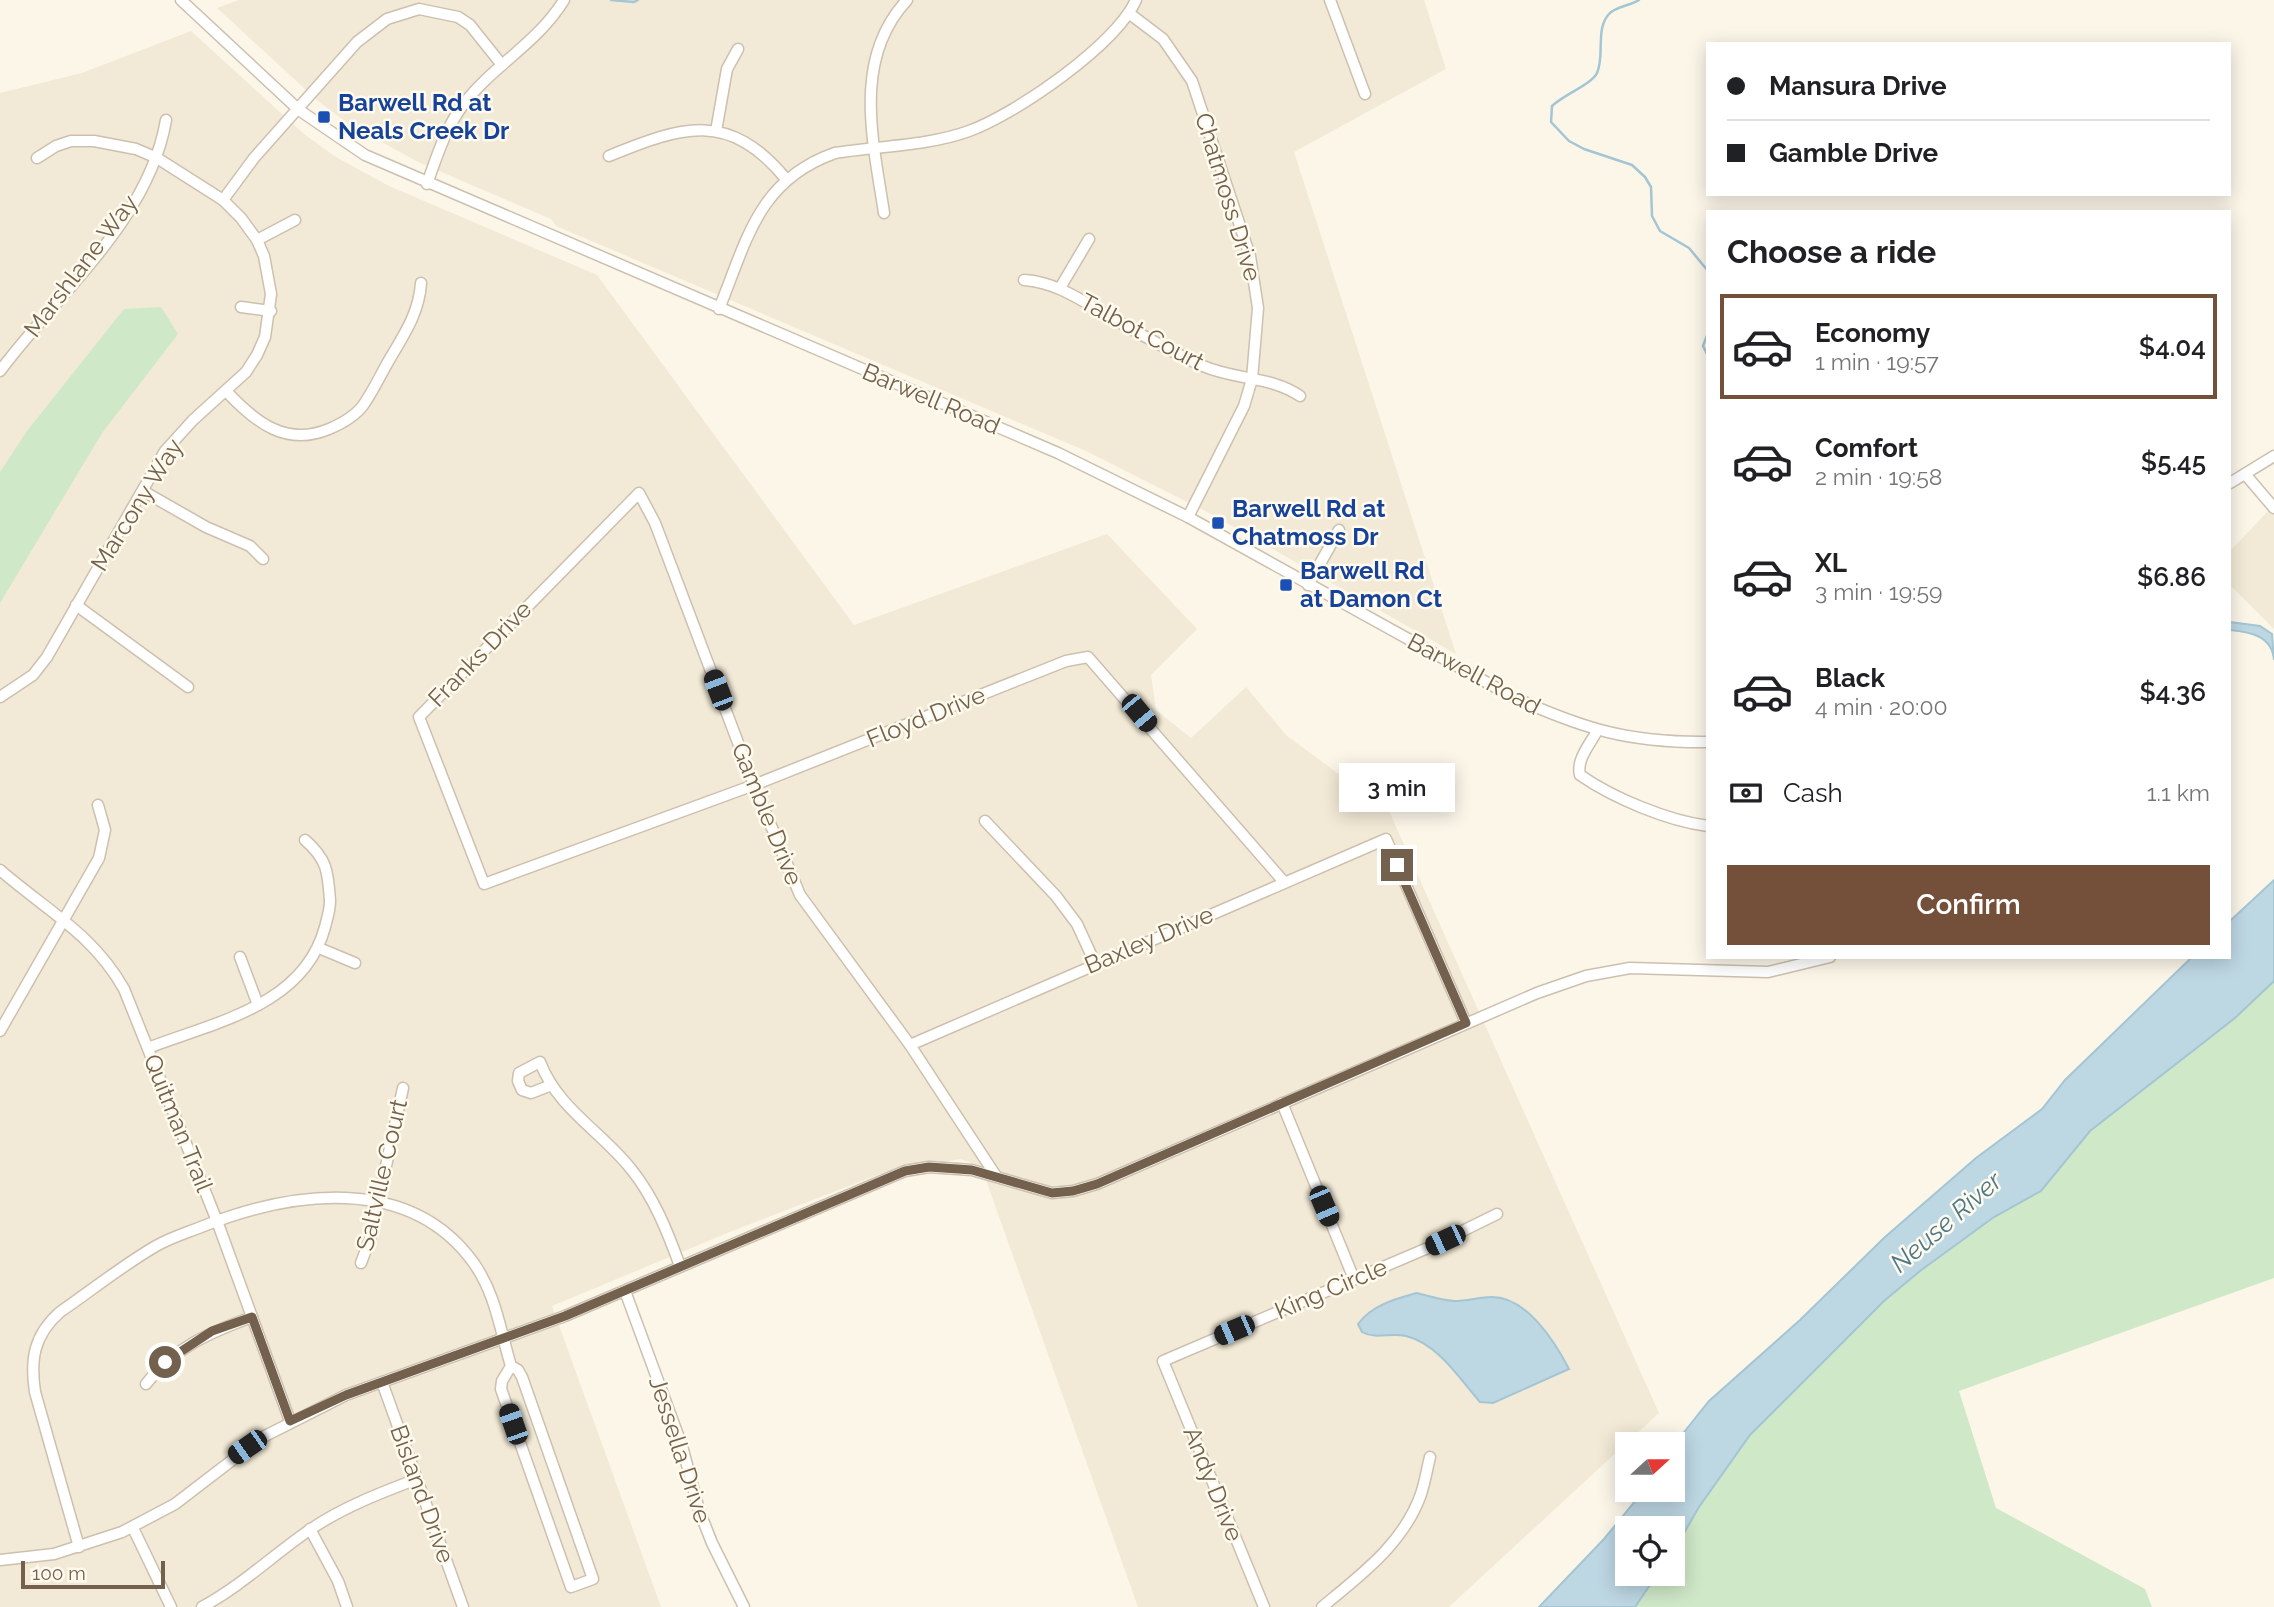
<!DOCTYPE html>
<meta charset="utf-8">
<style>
:root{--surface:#fff;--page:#f2f2f2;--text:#202124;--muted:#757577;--line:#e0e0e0;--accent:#74503a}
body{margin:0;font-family:Raleway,sans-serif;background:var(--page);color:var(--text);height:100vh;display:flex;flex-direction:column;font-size:26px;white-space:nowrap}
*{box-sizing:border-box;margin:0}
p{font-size:23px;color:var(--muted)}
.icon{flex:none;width:38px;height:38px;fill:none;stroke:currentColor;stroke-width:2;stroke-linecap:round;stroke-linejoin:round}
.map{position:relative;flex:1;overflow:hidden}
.details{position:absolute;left:1706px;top:210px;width:525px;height:749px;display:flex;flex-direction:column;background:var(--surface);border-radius:0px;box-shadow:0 4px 18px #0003}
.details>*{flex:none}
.hud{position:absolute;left:1706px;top:42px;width:525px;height:154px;border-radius:0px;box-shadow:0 4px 18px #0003;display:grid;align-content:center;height:154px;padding:0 21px;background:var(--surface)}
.needle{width:46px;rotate:69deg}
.buttons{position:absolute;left:1615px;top:1432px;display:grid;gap:14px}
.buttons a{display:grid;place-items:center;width:70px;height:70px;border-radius:0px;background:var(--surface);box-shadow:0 4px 18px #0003;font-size:35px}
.scale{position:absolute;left:21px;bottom:18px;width:144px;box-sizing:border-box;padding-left:7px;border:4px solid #73614d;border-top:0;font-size:19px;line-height:24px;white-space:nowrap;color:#73614d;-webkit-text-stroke:5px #fefaee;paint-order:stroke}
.end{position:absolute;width:32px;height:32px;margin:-16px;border:9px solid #73614d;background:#fff;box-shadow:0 0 0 4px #fff}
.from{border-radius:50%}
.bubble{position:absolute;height:49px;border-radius:0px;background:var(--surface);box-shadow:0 4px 18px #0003;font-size:23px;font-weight:600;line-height:49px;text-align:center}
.car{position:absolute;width:21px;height:42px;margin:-21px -10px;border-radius:9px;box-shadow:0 0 5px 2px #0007;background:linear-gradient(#222 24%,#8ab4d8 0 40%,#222 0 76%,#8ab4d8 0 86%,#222 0)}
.hud b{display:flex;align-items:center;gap:24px;height:66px;font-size:26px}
.hud b+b{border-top:2px solid var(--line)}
.hud i{width:18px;height:18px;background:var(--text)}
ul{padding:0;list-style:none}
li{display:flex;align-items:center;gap:21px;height:105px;margin:0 14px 10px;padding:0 7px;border:4px solid transparent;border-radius:0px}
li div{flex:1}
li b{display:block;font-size:26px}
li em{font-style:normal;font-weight:600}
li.selected{border-color:var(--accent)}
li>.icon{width:63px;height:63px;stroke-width:1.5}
h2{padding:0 21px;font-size:32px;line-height:84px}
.pay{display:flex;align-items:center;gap:18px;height:77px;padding:0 21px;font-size:26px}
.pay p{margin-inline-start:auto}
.button{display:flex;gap:14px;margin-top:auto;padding:14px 21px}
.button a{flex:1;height:80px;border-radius:0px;background:var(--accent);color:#fff;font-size:28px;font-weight:600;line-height:80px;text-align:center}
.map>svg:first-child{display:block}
.residential{fill:#f2ead6}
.green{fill:#cfe8c7}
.water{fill:#bdd7e3;stroke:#a4c5d4;stroke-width:2}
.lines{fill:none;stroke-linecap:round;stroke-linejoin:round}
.stream{stroke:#a4c5d4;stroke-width:2.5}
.minor-casing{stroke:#ccc0ae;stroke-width:13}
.minor{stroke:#fff;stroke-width:10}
.route{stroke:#73614d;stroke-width:9}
.transit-dot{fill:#1a4fb4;stroke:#fefaee;stroke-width:2.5}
.labels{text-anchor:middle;stroke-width:5;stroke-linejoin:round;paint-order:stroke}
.transit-label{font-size:24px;font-weight:bold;fill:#164399;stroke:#fefaee;text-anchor:start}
.street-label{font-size:24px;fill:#73614d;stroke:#fefaee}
.water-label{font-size:26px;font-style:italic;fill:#4c778b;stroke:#fefaee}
</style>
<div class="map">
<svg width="2274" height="1607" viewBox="0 0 2274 1607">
<rect width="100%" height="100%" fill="#fbf6e8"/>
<g class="residential">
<polygon points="239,0 1424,0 1446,69 1294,152 1456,654 1213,515 1086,451 556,226 551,219 416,161 346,122 318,101 217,8"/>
<polygon points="191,31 304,134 336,157 389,186 597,275 854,625 1107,534 1197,629 1151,675 1156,710 1191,738 1246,687 1287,736 1389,811 1659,1413 1449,1607 1138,1607 981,1166 960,1159 885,1172 732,1231 552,1306 661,1607 0,1607 0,93 82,73"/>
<polygon points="2274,505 2274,629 2230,585 2230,551"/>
</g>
<g class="green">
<polygon points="161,307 178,334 102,433 0,603 0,472 27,431 124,309"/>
<polygon points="2274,981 2274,1278 1959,1391 1996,1508 2145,1589 2152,1607 1635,1607 1658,1573 1673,1573 1673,1552 1699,1507 1750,1435 1791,1391 1884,1301 1920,1271 1994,1217 2041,1191 2090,1131 2235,1018"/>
</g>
<g class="water">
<path d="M 2230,622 L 2260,626 L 2272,634 L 2274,660 C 2272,636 2251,632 2230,630 Z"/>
<polygon points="2274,880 2274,981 2235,1018 2090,1131 2041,1191 1994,1217 1920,1271 1884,1301 1750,1435 1699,1507 1673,1552 1673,1528 1628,1528 1628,1573 1658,1573 1635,1607 1539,1607 1604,1539 1645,1489 1673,1489 1673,1446 1709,1401 1800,1320 1885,1237 1976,1158 2042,1109 2065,1080 2192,957 2230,957 2230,921"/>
<path d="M 1417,1293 C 1429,1296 1441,1300 1454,1301 C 1467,1301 1480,1297 1492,1297 C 1527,1297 1555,1342 1569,1369 L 1493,1403 L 1480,1402 C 1459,1378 1438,1344 1406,1336 C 1391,1332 1376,1340 1362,1332 L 1358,1324 C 1372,1305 1395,1299 1417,1293 Z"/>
</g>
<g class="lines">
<g class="stream">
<polyline points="611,0 634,2 638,0"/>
<path d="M 1639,0 C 1630,6 1616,6 1609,14 C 1595,29 1605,56 1597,73 C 1592,84 1563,95 1552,106 L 1551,122 L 1569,141 L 1584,149 L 1632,165 L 1645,177 L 1651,187 L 1652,216 L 1660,231 L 1689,248 L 1708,271"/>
<polyline points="1708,333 1703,346 1708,356"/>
</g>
<defs>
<g id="minor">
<path d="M 181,0 L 299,110 L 365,155 L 1058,453 L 1188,517 L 1513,697 C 1584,729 1629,743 1708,742"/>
<polyline points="1330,0 1365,94"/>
<polyline points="1130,14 1163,39 1192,81 1250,256 1258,308 1252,379 1244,406 1188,517"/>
<polyline points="716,131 727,69 738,49"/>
<path d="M 609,156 C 682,126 729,110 786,179"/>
<path d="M 427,184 C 437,156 445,129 463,105 C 492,66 538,43 564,0"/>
<polyline points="223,200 254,158 357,42 387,19 419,9 458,17 470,25 502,65"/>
<path d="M 884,213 C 873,140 852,59 907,0"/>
<polyline points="257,240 295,220"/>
<path d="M 1024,280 C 1057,282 1084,302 1112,318 C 1142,335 1171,352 1203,366 C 1235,380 1271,376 1300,396"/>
<polyline points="1060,288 1089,239"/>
<polyline points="241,307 271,311"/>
<path d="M 719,309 C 747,240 758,180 835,153 C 878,146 928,146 969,131 C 1016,114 1116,45 1136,0"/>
<path d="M 0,371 C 58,293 149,220 166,120"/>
<path d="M 227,392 C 255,422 286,447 329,429 C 343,423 356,416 364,404 C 373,391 380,376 388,362 C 403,336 419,314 421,283"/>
<polyline points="2245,474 2274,508"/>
<polyline points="2230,483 2274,456"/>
<polyline points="143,491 206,527 250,546 263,559"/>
<polyline points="1308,585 1339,530"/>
<polyline points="76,605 188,687"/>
<polyline points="0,697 33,675 47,657 165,451 193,420 246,372 257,355 265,337 271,294 264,256 257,240 241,218 223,200 157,158 136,149 94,141 71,141 56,146 37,158"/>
<path d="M 1597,731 C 1590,744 1576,760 1580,775 C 1613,798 1668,821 1708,826"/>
<polyline points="985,821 1056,896 1077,924 1095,963"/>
<path d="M 0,870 C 46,910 93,934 124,989 L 217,1221 L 290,1421"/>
<polyline points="319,948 355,963"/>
<polyline points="240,957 258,1005"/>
<polyline points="0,1031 99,858 105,830 98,805"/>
<polyline points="910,1045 1386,839 1466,1023"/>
<path d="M 148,1048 C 215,1022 304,1006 325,927 C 327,919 330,910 330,901 C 328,873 328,860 305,840"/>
<path d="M 549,1086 L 531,1093 L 522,1090 L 518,1081 L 519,1073 L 540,1062 C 558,1109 601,1131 631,1169 C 654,1197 668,1233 680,1266"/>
<polyline points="1282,1103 1354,1279"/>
<polyline points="996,1176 910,1045 800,895 754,785 655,523 639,493 419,717 484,884 754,785 1066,661 1088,657 1284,882"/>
<polyline points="361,1263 370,1239 403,1088"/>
<polyline points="625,1291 682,1446 699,1510 712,1543 744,1607"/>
<polyline points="382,1382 463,1607"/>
<path d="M 146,1384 C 173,1348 211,1332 252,1317"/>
<polyline points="133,1528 171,1607"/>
<polyline points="310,1529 338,1581 347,1607"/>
<path d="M 79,1547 L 35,1392 C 30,1359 34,1335 60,1312 C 92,1290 123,1265 156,1246 C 170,1238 186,1233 201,1227 C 289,1192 408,1173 473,1262 C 496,1294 500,1330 511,1366 L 518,1370 L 522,1377 L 593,1579 L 571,1587 L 501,1389 L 502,1381 L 511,1366"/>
<polyline points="0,1560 54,1554 122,1532 175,1504 261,1438 346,1395 565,1316 905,1171 929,1167 972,1170 1052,1193 1073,1191 1097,1184 1537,993 1586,976 1630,968 1768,972 1830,957"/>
<path d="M 202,1607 C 241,1586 272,1556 308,1531 C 341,1508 380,1493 417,1479"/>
<polyline points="1264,1607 1163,1361 1430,1247 1497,1214"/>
<path d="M 1322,1607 C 1361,1575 1404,1543 1421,1494 C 1425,1482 1427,1469 1430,1457"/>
</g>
</defs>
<use href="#minor" class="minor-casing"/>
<use href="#minor" class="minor"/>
</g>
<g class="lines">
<polyline class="route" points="165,1362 212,1331 252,1317 290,1421 346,1395 565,1316 905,1171 929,1167 972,1170 1052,1193 1073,1191 1097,1184 1466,1023 1397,865"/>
</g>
<g class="transit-dot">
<rect x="317" y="110" width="14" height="14" rx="3.5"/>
<rect x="1211" y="516" width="14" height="14" rx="3.5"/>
<rect x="1279" y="578" width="14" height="14" rx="3.5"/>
</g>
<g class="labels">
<g class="transit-label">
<text x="338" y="111">Barwell Rd at<tspan x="338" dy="28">Neals Creek Dr</tspan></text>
<text x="1232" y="517">Barwell Rd at<tspan x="1232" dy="28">Chatmoss Dr</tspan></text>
<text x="1300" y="579">Barwell Rd<tspan x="1300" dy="28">at Damon Ct</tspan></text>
</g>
<g class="street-label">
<text transform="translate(1228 197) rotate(73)" y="8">Chatmoss Drive</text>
<text transform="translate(81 266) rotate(-53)" y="8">Marshlane Way</text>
<text transform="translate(1142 332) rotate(28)" y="8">Talbot Court</text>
<text transform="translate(931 399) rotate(23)" y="8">Barwell Road</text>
<text transform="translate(137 505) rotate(-58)" y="8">Marcony Way</text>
<text transform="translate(480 654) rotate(-46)" y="8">Franks Drive</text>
<text transform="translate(1474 674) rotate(28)" y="8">Barwell Road</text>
<text transform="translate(926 717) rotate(-22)" y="8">Floyd Drive</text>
<text transform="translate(767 814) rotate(68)" y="8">Gamble Drive</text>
<text transform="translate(1149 940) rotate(-23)" y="8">Baxley Drive</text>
<text transform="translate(178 1123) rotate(68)" y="8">Quitman Trail</text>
<text transform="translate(382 1175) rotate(-77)" y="8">Saltville Court</text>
<text transform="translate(1331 1289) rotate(-23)" y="8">King Circle</text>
<text transform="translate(680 1450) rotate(72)" y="8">Jessella Drive</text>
<text transform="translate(1213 1484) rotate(68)" y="8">Andy Drive</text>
<text transform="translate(422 1494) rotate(70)" y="8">Bisland Drive</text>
</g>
<g class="water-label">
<text transform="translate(1946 1222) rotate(-41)" y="9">Neuse River</text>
</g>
</g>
</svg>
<div class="buttons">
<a><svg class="needle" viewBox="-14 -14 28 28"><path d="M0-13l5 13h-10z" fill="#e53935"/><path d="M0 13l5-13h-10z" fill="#757577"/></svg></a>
<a><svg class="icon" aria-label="locate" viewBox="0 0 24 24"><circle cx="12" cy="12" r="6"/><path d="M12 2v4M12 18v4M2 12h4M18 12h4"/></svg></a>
</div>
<div class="scale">100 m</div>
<i class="end from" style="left:165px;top:1362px"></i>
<i class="end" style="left:1397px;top:865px"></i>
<div class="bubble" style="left:1339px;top:763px;width:116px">3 min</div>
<i class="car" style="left:718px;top:690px;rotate:339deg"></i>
<i class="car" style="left:1139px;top:713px;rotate:140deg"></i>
<i class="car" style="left:1324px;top:1206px;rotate:157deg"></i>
<i class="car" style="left:1445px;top:1240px;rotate:245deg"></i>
<i class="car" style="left:1234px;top:1330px;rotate:247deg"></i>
<i class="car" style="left:513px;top:1424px;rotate:341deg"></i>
<i class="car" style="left:247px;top:1447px;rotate:235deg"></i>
<div class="hud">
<b><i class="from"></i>Mansura Drive</b>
<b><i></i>Gamble Drive</b>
</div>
<section class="details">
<h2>Choose a ride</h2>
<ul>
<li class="selected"><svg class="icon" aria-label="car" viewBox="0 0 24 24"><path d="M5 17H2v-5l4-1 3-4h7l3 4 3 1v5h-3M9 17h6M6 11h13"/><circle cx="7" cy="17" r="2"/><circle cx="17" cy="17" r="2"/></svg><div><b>Economy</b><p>1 min · 19:57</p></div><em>$4.04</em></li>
<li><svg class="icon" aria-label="car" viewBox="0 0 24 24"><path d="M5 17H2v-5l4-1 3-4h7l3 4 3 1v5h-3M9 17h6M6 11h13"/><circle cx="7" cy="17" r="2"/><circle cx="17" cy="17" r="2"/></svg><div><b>Comfort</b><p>2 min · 19:58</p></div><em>$5.45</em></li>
<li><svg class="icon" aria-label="car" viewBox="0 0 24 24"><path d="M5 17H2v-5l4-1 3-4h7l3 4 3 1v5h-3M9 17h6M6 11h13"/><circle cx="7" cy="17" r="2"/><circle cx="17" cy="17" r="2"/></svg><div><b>XL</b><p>3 min · 19:59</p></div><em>$6.86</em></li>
<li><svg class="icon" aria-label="car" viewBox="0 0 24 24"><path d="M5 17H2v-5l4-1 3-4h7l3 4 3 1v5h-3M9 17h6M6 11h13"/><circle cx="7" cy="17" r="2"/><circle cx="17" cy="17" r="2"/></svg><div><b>Black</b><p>4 min · 20:00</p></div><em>$4.36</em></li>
</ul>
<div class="pay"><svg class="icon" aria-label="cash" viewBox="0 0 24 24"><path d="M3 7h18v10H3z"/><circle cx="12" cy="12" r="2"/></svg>Cash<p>1.1 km</p></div>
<div class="button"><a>Confirm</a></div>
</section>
</div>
